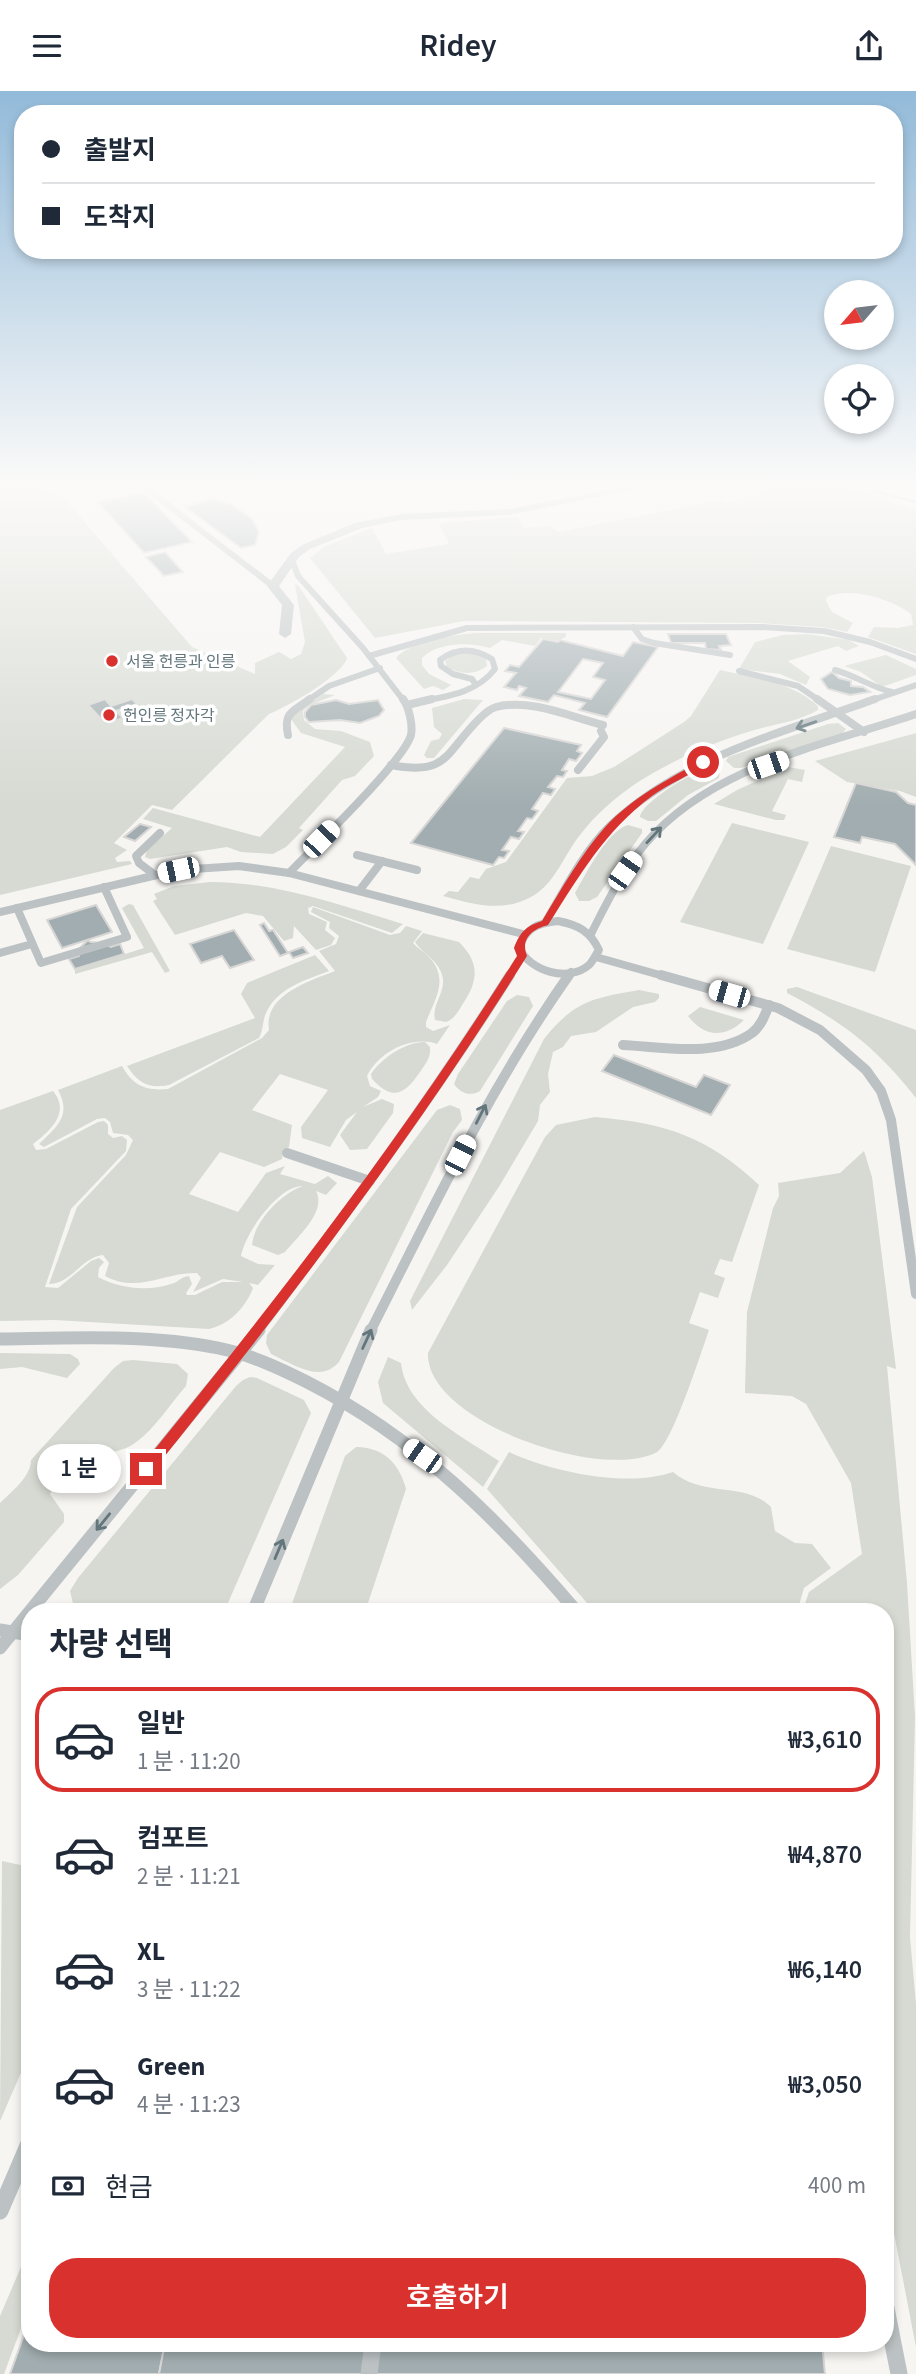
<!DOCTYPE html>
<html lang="ko">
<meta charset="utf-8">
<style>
:root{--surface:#fff;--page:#f6f6f7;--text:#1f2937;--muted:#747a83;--line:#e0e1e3;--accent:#d9322e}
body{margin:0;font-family:"Source Sans 3","Noto Sans KR",sans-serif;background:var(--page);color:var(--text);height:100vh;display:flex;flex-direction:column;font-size:26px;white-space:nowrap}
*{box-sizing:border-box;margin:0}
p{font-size:23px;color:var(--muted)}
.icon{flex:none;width:38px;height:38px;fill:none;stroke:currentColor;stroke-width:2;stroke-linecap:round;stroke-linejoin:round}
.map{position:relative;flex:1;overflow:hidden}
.drawer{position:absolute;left:21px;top:1512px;width:873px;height:749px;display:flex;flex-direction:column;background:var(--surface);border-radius:28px;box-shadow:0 4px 10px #0003}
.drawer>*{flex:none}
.banner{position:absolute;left:14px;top:14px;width:889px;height:154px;border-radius:28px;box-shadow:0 4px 10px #0003;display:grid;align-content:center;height:154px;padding:0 28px;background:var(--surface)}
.needle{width:46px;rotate:242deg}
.fabs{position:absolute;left:824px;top:189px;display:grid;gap:14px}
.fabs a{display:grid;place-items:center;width:70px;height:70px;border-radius:50%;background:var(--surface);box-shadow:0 4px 10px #0003;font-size:35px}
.end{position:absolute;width:32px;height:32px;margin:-16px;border:9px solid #d9322e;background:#fff;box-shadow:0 0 0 4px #fff}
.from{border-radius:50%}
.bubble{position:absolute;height:49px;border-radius:24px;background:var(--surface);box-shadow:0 4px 10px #0003;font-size:23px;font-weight:600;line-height:49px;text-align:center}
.car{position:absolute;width:21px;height:42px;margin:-21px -10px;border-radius:9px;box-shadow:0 0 5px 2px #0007;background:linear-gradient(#fff 24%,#345 0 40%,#fff 0 76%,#345 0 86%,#fff 0)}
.banner b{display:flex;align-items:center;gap:24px;height:66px;font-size:26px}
.banner b+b{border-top:2px solid var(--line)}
.banner i{width:18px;height:18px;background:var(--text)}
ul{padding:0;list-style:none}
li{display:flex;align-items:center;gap:21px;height:105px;margin:0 14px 10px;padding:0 14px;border:4px solid transparent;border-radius:28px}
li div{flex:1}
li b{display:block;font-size:26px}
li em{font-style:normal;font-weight:600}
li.active{border-color:var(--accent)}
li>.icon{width:63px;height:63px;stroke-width:1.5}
h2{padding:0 28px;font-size:32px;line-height:84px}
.pay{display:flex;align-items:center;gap:18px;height:77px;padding:0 28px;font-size:26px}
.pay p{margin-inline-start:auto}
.cta{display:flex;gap:14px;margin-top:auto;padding:14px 28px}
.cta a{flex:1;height:80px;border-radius:28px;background:var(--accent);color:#fff;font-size:28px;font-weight:600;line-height:80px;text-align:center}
header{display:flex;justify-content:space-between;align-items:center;height:91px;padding:0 28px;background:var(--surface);font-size:32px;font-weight:600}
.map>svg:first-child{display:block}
.green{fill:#d6dad2}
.building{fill:#a1adb0;stroke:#d7d6d5;stroke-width:2;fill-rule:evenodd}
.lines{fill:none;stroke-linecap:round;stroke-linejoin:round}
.primary-casing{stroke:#b0b6b9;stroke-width:4}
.service-far4{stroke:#bcc2c4;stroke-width:6}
.service-far3{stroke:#bcc2c4;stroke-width:8}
.service-far2{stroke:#bcc2c4;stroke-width:10}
.service-far1{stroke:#bcc2c4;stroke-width:13}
.service{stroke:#bcc2c4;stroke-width:17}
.minor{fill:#bcc2c4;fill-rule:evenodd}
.primary{fill:#fff;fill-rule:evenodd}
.oneway{stroke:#62767c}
.route{fill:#d9322e}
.poi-dot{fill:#d9322e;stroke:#fff;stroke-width:2.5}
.labels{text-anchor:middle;stroke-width:7;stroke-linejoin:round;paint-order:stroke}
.far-poi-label{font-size:16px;fill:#62767c;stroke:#fff;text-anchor:start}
</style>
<header><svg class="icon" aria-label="menu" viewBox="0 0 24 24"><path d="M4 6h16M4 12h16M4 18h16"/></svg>Ridey<svg class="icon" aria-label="share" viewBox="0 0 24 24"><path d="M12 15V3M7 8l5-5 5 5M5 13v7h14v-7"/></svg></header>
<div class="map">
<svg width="916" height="2283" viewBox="0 0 916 2283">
<rect width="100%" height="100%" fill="#f6f5f2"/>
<g class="green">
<path d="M 0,395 L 30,395 L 63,406 L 192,556 L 255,583 L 255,572 L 279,561 L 291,568 L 301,563 L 305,551 L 295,494 L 298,494 L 347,567 C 342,585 287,616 269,623 L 172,719 L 152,714 L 114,752 L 127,759 L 115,767 L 117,771 L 130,770 L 132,773 L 0,804 Z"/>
<path d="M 762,395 L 841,395 L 916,419 L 916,563 L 868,546 L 874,536 L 897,537 L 913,534 L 911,523 C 892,508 850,495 827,506 L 826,510 L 832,521 L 853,532 L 847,541 L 823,536 L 759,532 L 464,530 L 375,547 L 310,467 L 326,455 L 372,437 L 386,463 L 449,453 L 439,432 L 517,426 L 524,437 L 550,435 L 558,441 L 721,409 L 727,413 L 770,400 Z"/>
<path d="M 475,542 L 566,542 L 566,546 L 557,550 L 541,547 L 535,555 L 502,549 L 490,557 C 469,551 438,551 422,567 L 422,574 L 429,583 L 451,594 L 443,599 L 433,595 L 424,598 L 396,567 C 410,550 454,544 475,542 Z"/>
<polygon points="807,543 849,549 859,555 846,560 838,555 788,570 810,586 806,594 780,583 739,578 755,551 783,544"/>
<path d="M 456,562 L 477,563 L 486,568 L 487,575 C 474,585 460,583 447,576 L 445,570 Z"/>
<polygon points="886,564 916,578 916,584 882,596 861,581 844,575"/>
<path d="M 720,579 C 753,586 792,591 818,615 L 818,619 C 798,631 773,633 751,640 C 711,652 671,670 635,693 C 615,707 595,724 580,744 C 564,764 555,793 531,806 C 502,822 472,813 443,805 L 449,800 L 458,801 L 470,786 L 479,788 L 486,778 L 506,771 L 567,687 L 592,685 L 614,676 L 684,631 L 691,625 Z"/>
<polygon points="323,603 335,604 310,614 303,620 304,629 315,638 341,640 370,651 374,665 355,685 342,689 299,737 303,739 286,756 273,763 241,761 227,756 150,768 145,766 147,759 172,737 143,728 153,717 260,746 345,656 301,642 291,628 293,623"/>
<polygon points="464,608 483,609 434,667 427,667 424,664 431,650 439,648 442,643 434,636 432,617"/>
<polygon points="838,632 846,638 842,643 741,677 734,677 726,670 728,666 828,633"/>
<polygon points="916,642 916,706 900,700 847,691 815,670"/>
<polygon points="788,676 805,679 802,691 788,688 772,720 786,724 784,729 776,729 714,713 737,699"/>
<path d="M 711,677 L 720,681 L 719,687 L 688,704 L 656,730 L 648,730 L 640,726 C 642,711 696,678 711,677 Z"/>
<polygon points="732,732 809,751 763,853 680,831"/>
<path d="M 628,734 L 642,738 L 642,742 L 597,806 L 589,810 L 579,810 L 575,802 C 586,783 607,740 628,734 Z"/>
<polygon points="831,755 911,775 875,881 787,858"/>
<path d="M 210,791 C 277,791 339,814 403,833 L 392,842 L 313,815 L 308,817 L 309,823 L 327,831 L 325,839 L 335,847 L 331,854 L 316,859 L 294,835 L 293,847 L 284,850 L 263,825 L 246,822 L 175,844 L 153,810 L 157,808 L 154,803 L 174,795 Z"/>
<polygon points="129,813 133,814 170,880 165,882 152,861 75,883 75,879 144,857 122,817"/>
<path d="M 313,816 L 390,844 L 400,842 L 406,835 L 422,840 L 413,852 C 418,858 425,861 430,867 C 449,889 435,908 426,931 L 426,936 L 433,940 L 450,934 L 437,953 C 411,944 379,961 367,985 L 370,995 L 381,1000 L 378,1006 L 363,1016 L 382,1008 L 394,1013 L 393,1022 L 367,1058 L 350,1059 L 340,1044 L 357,1021 L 346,1029 L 330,1056 L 302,1047 L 301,1036 L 328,999 L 280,983 L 252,1019 L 292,1034 L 289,1056 L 283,1060 L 282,1068 L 264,1076 L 220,1061 L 189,1103 L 238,1121 L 266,1082 L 285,1075 L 280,1083 L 315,1093 L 328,1085 L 337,1092 L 326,1104 L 316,1100 C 327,1121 297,1146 285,1161 L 278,1164 L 252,1154 C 254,1130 282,1102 303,1095 C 279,1094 245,1142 241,1165 L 258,1173 L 275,1174 L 258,1194 L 249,1192 L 253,1197 C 246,1216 229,1234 209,1238 L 55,1229 L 0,1230 L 0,1019 L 53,1000 C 71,1022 50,1040 33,1053 L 36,1059 L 46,1058 L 98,1031 L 104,1030 L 108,1034 L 108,1043 L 113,1047 L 122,1045 L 127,1049 L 126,1060 L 71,1118 L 45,1196 L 58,1197 L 91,1170 L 99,1167 L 104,1171 L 99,1177 L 98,1186 C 120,1198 150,1201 174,1192 C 180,1189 182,1186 189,1185 L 192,1193 L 186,1202 L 187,1204 L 195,1204 L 222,1191 L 243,1191 L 223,1188 L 193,1201 L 201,1187 L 197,1182 C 164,1181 138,1203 105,1185 L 109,1172 L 103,1164 C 82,1166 71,1193 49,1193 L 77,1116 L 126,1064 L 133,1049 L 128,1044 L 113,1042 L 110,1031 L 105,1027 L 97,1028 L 44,1056 L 39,1053 C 57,1036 72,1024 58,999 L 122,975 C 133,995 146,1000 168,998 L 262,947 L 269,939 C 263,904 310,890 335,880 L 319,860 L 336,853 L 339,845 L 329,837 L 330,831 L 311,821 Z"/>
<path d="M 423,842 L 459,851 C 479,871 479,888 464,911 C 459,919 455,928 446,931 L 435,929 C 431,912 449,899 441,881 C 436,868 422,862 415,851 Z"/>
<path d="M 315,864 L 329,880 C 306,889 279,896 267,920 C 262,929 264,938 259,947 L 169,994 C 149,998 138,992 127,975 L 255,927 L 241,903 L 247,892 Z"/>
<path d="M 797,896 L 916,939 L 916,1007 C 876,956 844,932 787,902 L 787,898 Z"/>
<path d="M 639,899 L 659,903 L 659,907 L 655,911 L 633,916 L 596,941 L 571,945 L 563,956 L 553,961 L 548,983 L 550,1001 L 540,1014 L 538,1030 L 500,1094 L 447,1174 L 412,1219 L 410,1210 L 544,948 C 574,910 593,907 639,899 Z"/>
<path d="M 517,904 L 529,906 L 533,915 L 480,1000 C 470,1006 460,1002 454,993 L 458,983 L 507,910 Z"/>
<path d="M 700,916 L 744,929 C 725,947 705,947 688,925 Z"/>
<path d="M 425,951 L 430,956 C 431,967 426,972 420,981 C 405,1003 393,1011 372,988 L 371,983 C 382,967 405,951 425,951 Z"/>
<path d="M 450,1014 L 460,1018 L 462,1029 L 453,1041 L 339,1271 C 320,1293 293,1273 271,1263 L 266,1252 L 267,1244 L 437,1019 Z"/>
<path d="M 595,1026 C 665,1032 707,1045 759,1094 L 732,1171 L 720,1168 L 714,1183 L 725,1187 L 718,1207 L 700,1201 L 689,1232 L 709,1239 C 702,1259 672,1353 657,1361 C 602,1391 425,1330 428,1262 L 545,1046 L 556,1034 Z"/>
<polygon points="864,1060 872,1086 896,1278 887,1275 907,1492 915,1626 910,1846 916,1913 916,2256 893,2137 886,2117 886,1521 802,1521 809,1501 862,1463 851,1392 806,1313 792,1305 745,1302 747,1221 773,1117 779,1105 778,1092 840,1082"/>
<polygon points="0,1262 70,1263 78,1268 80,1273 67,1287 22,1276 0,1278"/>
<path d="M 388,1266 L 401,1272 C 406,1319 464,1346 499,1370 L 483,1396 L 383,1312 L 378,1291 Z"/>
<path d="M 133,1269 L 177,1273 L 188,1283 L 186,1295 C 170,1313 155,1338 135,1352 C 123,1361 108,1361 94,1365 C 74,1370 60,1385 50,1403 L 64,1423 L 64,1431 L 18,1484 L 0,1498 L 0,1412 C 11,1401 31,1386 31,1369 L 114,1277 L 123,1270 Z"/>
<polygon points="250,1286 257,1287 304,1309 311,1322 224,1521 75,1521 70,1500 78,1487 236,1295 243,1289"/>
<path d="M 356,1356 C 383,1356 399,1372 406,1398 L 365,1521 L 289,1521 L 345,1365 Z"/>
<path d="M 509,1361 C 552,1381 627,1397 673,1381 C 703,1407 745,1390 771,1416 L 775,1440 L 795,1452 L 812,1453 L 831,1477 L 804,1497 L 797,1521 L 595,1521 L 487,1398 Z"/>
<polygon points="2,1770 30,1776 30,1961 0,2030"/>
<polygon points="30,2155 30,2213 4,2283 0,2283 0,2225"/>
</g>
<g class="building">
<polygon points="143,401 192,451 144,462 98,411"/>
<polygon points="211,408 231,413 252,428 259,441 255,454 241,457 185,416"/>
<polygon points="165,461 183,481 164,485 146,466"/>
<polygon points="668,543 726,543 731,554 719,555 721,559 706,558 705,552 671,552"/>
<path d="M 543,548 L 558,551 L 560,549 L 623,565 L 633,551 L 658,556 L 607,626 L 579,619 L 585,612 L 554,604 L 548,611 L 519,605 L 526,597 L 519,595 L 517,599 L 504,596 L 516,582 L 505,580 L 510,574 L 519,576 ZM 583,568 L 603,572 L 593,586 L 605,589 L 591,608 L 558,601 Z"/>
<polygon points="832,581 839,587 851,590 851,595 863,596 870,601 850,604 828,598 821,588"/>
<polygon points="105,608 111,615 132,608 137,613 116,620 123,627 106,633 88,614"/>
<polygon points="336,609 349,613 378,609 384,619 379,625 360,632 340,629 309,631 305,626 305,621 311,614"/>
<polygon points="504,637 581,654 577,660 582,662 576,670 569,668 562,679 567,680 563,686 557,685 548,696 555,698 551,704 543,702 532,718 538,720 532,728 527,727 518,740 524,741 519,748 511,746 502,759 509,760 504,767 499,766 493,774 411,752"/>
<polygon points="856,692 896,701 908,712 916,714 916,774 895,753 862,746 860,752 834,746"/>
<polygon points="140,733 151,736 135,750 124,746"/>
<polygon points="96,814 112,841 62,857 47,829"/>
<polygon points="264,832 269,840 273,839 288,862 280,865 260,834"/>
<polygon points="234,839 254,869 230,877 222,865 201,872 190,853"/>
<polygon points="88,849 90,851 100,852 111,856 120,853 124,863 75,878 69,868 79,865 80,857"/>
<polygon points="303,856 308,862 293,867 289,861"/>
<polygon points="614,964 696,996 704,984 730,994 711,1024 602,980"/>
<polygon points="30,2227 30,2252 165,2252 159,2283 10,2283"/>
<polygon points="165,2252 822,2252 825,2283 159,2283"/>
</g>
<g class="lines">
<defs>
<polygon id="primary" points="873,395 899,395 916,400 916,410 875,399"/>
</defs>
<use href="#primary" class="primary-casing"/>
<g class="service-far4">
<polyline points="143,395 273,495"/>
<polyline points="292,469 298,485 363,557 404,610"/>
<polyline points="633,536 642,548 654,552 730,564"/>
<polyline points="369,565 467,537 762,536 824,540 870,551 916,568"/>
<path d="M 835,579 C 856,585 871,596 892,601"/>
<polyline points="739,580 798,595 820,610"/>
<polyline points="307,610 329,595 380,577"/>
<path d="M 423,610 C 450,605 477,601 495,578 L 492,568 C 474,557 457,556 440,569 L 441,575 L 453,583 L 472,588 L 476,594"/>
<polyline points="870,610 916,594"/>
</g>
<g class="service-far3">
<polyline points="817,608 864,641"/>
<polyline points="407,614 432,608"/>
<path d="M 288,644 C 283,621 293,621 310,608"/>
<path d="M 391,674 C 448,685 444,663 479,628 C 484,623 489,618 496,616 C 530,607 571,626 603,634"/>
<polyline points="578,679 604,646 601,640"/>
<polyline points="357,764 417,779"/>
<path d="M 289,782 C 312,758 404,670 411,644 C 413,634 409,616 403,608"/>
<polyline points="155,784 139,772 136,765 160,742"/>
<polyline points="359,800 382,770"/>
<polyline points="17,817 41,872 127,846 104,796"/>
<polyline points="0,821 178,779 239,775 289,782 523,843"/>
<path d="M 558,830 C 578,834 590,840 599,859 C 596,863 593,870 589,874 C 568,892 530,880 519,857 C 526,837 537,832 558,830 Z"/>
<path d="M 545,832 C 564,800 583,761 611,734 C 683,666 784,641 875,608"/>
<path d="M 591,843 C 607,811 623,779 646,752 C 712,675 824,654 916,623"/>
<polyline points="0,862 32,853"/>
<polyline points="596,866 667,886"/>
<polyline points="509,886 522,865"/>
<polyline points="567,886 571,881"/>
</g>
<g class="service-far2">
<polyline points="661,884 778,917 820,939 866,979 881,1000 891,1029 916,1203"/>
<path d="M 623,954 C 663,956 717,967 752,942 C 761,935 765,924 769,914"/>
<polyline points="287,1062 370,1090"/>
<path d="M 257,1241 C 345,1125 432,1007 510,884"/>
<path d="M 370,1241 C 432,1119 490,996 569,884"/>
</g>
<g class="service-far1">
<path d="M 0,1248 C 70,1247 149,1243 218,1257 C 249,1263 279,1277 307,1291 C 417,1347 498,1428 577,1521"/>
<polyline points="253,1521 371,1239"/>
<polyline points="0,1539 30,1544"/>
<polyline points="0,1557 259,1239"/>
</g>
<g class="service">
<polyline points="0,2120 30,2050"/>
<polyline points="886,2217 899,2283"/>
<polyline points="369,2283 373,2252"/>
</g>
<polygon class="minor" points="630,395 651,395 509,424 401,429 362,437 310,458 299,466 279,495 294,514 291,543 285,547 279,543 282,514 267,495 291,462 302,454 355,432 401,423 509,418"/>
<use href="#primary" class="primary"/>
</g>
<defs><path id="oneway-shaft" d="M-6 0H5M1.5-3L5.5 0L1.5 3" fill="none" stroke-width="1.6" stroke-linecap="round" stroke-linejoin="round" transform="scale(1.75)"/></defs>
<g class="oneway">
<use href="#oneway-shaft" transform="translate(806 634) rotate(161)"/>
<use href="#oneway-shaft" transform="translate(654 744) rotate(-47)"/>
<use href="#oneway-shaft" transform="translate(481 1023) rotate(-63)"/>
<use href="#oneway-shaft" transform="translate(367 1248) rotate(-65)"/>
<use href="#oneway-shaft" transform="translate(103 1431) rotate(129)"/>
<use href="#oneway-shaft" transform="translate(279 1458) rotate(-67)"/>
</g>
<linearGradient id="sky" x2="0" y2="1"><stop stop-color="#92bad9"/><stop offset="0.55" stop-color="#fbfaf9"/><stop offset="1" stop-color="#fbfaf9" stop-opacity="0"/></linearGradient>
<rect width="916" height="715" fill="url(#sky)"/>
<path class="route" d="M 701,670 L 707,671 C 691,685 669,692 652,705 C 604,741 580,784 548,834 C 533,838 520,847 527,865 C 414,1046 285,1216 151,1382 L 142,1382 L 142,1374 C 275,1211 405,1043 517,865 L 514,857 C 520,841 526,835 542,830 C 562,797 581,763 606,735 C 632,707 668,688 701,670 Z"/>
<g class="poi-dot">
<circle cx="112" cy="570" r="7"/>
<circle cx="109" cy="624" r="7"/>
</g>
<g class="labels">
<g class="far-poi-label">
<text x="126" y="576">서울 헌릉과 인릉</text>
<text x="123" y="630">헌인릉 정자각</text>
</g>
</g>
</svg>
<div class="fabs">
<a><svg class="needle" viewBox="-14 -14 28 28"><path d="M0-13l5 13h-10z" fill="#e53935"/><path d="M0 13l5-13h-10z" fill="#747a83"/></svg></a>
<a><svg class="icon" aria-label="locate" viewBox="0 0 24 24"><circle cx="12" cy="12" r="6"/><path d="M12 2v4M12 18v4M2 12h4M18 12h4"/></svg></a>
</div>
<i class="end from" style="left:703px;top:671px"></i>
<i class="end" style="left:146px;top:1378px"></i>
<div class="bubble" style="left:37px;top:1353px;width:84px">1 분</div>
<i class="car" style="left:768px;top:674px;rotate:71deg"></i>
<i class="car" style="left:321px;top:748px;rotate:44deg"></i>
<i class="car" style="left:178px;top:779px;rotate:258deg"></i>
<i class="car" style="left:625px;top:780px;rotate:35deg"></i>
<i class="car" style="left:729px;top:903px;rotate:286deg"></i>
<i class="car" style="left:460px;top:1064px;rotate:27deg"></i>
<i class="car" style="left:422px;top:1365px;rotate:305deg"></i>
<div class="banner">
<b><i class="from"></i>출발지</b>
<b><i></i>도착지</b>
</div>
<section class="drawer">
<h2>차량 선택</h2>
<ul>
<li class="active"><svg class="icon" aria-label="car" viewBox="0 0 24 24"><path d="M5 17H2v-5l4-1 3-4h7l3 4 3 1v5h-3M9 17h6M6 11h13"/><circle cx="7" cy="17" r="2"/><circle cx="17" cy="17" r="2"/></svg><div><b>일반</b><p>1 분 · 11:20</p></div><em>₩3,610</em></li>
<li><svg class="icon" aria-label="car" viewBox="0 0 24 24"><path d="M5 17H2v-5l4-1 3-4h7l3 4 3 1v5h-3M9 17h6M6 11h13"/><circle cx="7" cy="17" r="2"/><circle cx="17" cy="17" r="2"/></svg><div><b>컴포트</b><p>2 분 · 11:21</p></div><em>₩4,870</em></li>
<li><svg class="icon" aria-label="car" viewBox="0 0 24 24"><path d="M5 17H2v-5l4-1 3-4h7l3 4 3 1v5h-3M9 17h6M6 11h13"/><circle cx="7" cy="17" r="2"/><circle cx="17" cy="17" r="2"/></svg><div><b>XL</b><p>3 분 · 11:22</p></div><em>₩6,140</em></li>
<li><svg class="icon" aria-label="car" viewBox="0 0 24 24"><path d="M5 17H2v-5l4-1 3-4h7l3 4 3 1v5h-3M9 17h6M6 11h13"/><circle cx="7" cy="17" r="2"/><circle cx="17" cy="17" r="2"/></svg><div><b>Green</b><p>4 분 · 11:23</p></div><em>₩3,050</em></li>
</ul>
<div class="pay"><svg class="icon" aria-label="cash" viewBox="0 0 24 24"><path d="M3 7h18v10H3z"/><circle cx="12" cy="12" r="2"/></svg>현금<p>400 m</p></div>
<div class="cta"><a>호출하기</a></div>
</section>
</div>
